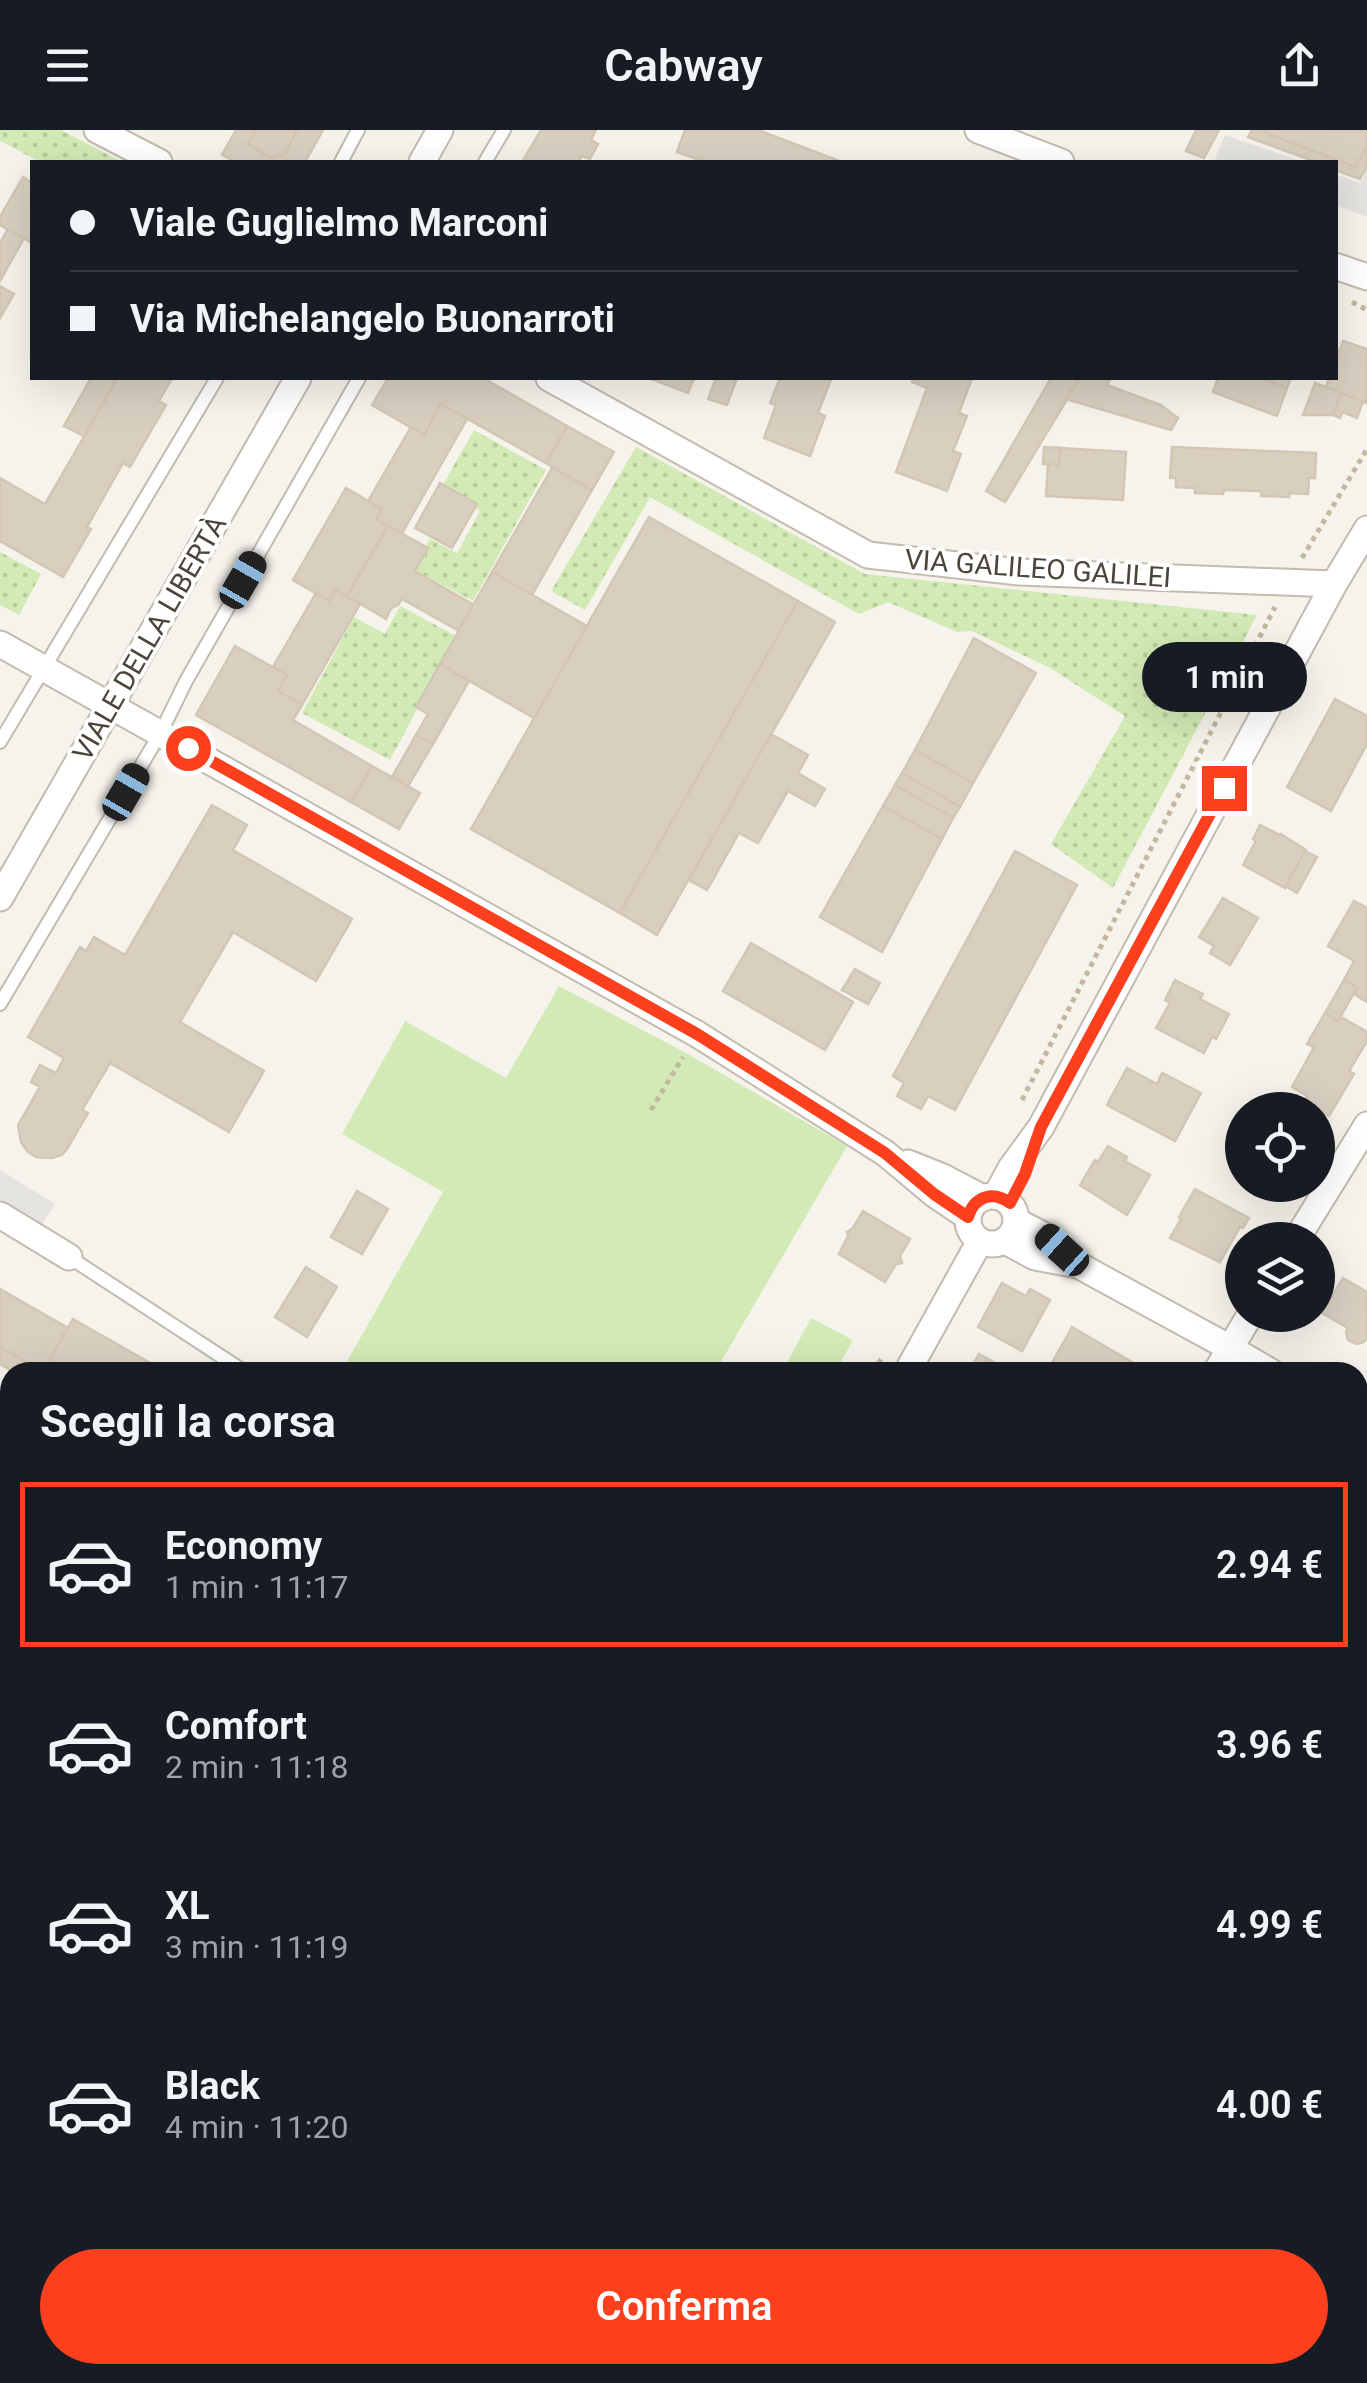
<!DOCTYPE html>
<html lang="it">
<meta charset="utf-8">
<style>
:root{--surface:#171b24;--page:#20242c;--text:#f1f3f6;--muted:#9ea1a6;--line:#363941;--accent:#fc3f1d}
body{margin:0;font-family:Roboto,sans-serif;background:var(--page);color:var(--text);height:100vh;display:flex;flex-direction:column;font-size:38px;white-space:nowrap}
*{box-sizing:border-box;margin:0}
p{font-size:32px;color:var(--muted)}
.icon{flex:none;width:55px;height:55px;fill:none;stroke:currentColor;stroke-width:2;stroke-linecap:round;stroke-linejoin:round}
.map{position:relative;flex:1;overflow:hidden}
.details{position:absolute;left:0px;top:1232px;width:1368px;height:1022px;display:flex;flex-direction:column;background:var(--surface);border-radius:30px 30px 0 0;box-shadow:0 10px 40px #0002}
.details>*{flex:none}
.banner{position:absolute;left:30px;top:30px;width:1308px;height:220px;border-radius:0px;box-shadow:0 10px 40px #0002;display:grid;align-content:center;height:220px;padding:0 40px;background:var(--surface)}
.buttons{position:absolute;left:1225px;top:962px;display:grid;gap:20px}
.buttons a{display:grid;place-items:center;width:110px;height:110px;border-radius:50%;background:var(--surface);box-shadow:0 10px 40px #0002;font-size:50px}
.end{position:absolute;width:45px;height:45px;margin:-22px;border:12px solid #fc3f1d;background:#fff;box-shadow:0 0 0 5px #fff}
.from{border-radius:50%}
.bubble{position:absolute;height:70px;border-radius:35px;background:var(--surface);box-shadow:0 10px 40px #0002;font-size:32px;font-weight:600;line-height:70px;text-align:center}
.car{position:absolute;width:30px;height:60px;margin:-30px -15px;border-radius:12px;box-shadow:0 0 8px 2px #0007;background:linear-gradient(#222 24%,#8ab4d8 0 40%,#222 0 76%,#8ab4d8 0 86%,#222 0)}
.banner b{display:flex;align-items:center;gap:35px;height:95px;font-size:38px}
.banner b+b{border-top:2px solid var(--line)}
.banner i{width:25px;height:25px;background:var(--text)}
ul{padding:0;list-style:none}
li{display:flex;align-items:center;gap:30px;height:165px;margin:0 20px 15px;padding:0 20px;border:5px solid transparent;border-radius:0px}
li div{flex:1}
li b{display:block;font-size:38px}
li em{font-style:normal;font-weight:600}
li.active{border-color:var(--accent)}
li>.icon{width:90px;height:90px;stroke-width:1.5}
h2{padding:0 40px;font-size:45px;line-height:120px}
.action{display:flex;gap:20px;margin-top:auto;padding:20px 40px}
.action a{flex:1;height:115px;border-radius:60px;background:var(--accent);color:#fff;font-size:40px;font-weight:600;line-height:115px;text-align:center}
header{display:flex;justify-content:space-between;align-items:center;height:130px;padding:0 40px;background:var(--surface);font-size:45px;font-weight:600}
.map>svg:first-child{display:block}
.grass{fill:url(#grass-dots)}
.pitch{fill:#d2eab5}
.parking{fill:#e5e3e0}
.building{fill:#d8cfc1;stroke:#d3c7b4;stroke-width:2.5}
.lines{fill:none;stroke-linecap:round;stroke-linejoin:round}
.lane-casing{stroke:#c2bbae;stroke-width:16}
.street-casing{stroke:#c2bbae;stroke-width:29}
.secondary-casing{stroke:#d6c79b;stroke-width:41}
.path{stroke:#c4b79f;stroke-width:5;stroke-dasharray:5 5;stroke-linecap:butt}
.lane{stroke:#fff;stroke-width:12}
.street{stroke:#fff;stroke-width:25}
.secondary{stroke:#fff3cd;stroke-width:38}
.route{stroke:#fc3f1d;stroke-width:12}
.labels{text-anchor:middle;stroke-width:8;stroke-linejoin:round;paint-order:stroke}
.street-label{font-size:28px;fill:#4b4439;stroke:#fff}
</style>
<header><svg class="icon" aria-label="menu" viewBox="0 0 24 24"><path d="M4 6h16M4 12h16M4 18h16"/></svg>Cabway<svg class="icon" aria-label="share" viewBox="0 0 24 24"><path d="M12 15V3M7 8l5-5 5 5M5 13v7h14v-7"/></svg></header>
<div class="map">
<svg width="1367" height="2253" viewBox="0 0 1367 2253">
<defs>
<pattern id="grass-dots" width="8" height="8" patternUnits="userSpaceOnUse" patternTransform="scale(2.5)"><rect width="8" height="8" fill="#d2eab5"/><path d="M2 2h.1M6 6h.1" fill="none" stroke="#b6ca9c" stroke-width="1.8" stroke-linecap="round"/></pattern>
</defs>
<rect width="100%" height="100%" fill="#f6f3ec"/>
<g class="grass">
<polygon points="0,0 61,0 122,32 40,32 0,11"/>
<polygon points="474,300 546,340 473,471 413,439 430,409 457,423 480,381 441,358"/>
<polygon points="636,317 865,444 1257,485 1113,758 1051,714 1125,586 1050,538 972,501 957,502 888,472 859,484 650,367 585,480 551,461"/>
<polygon points="0,422 41,444 19,485 0,475"/>
<polygon points="400,476 456,506 390,630 302,583 354,487 385,504"/>
</g>
<g class="pitch">
<polygon points="559,856 686,923 847,1016 715,1242 341,1242 443,1062 342,1004 405,891 506,948"/>
<polygon points="811,1188 853,1210 835,1242 782,1242"/>
</g>
<g class="parking">
<polygon points="1225,5 1303,32 1224,32 1215,29"/>
<polygon points="1367,41 1367,87 1335,75 1335,44 1360,53"/>
<polygon points="0,1040 55,1074 40,1098 0,1073"/>
</g>
<g class="building">
<polygon points="236,0 256,0 248,14 272,28 284,24 297,1 294,0 323,0 305,32 237,32 222,25"/>
<polygon points="256,0 294,0 297,1 284,24 272,28 248,14"/>
<polygon points="541,0 596,0 591,10 598,14 590,29 582,26 578,32 522,32"/>
<polygon points="685,0 758,0 842,32 705,32 677,22"/>
<polygon points="1196,0 1219,0 1204,28 1186,21"/>
<polygon points="1252,0 1259,0 1355,37 1367,17 1367,37 1360,49 1335,40 1335,32 1316,32 1248,7"/>
<polygon points="1259,0 1367,0 1367,17 1355,37"/>
<polygon points="23,47 32,53 32,113 0,95 0,87"/>
<polygon points="8,99 24,108 0,151 0,113"/>
<polygon points="0,156 14,164 0,188"/>
<polygon points="1343,211 1367,219 1366,273 1326,257 1329,248 1335,248 1335,232"/>
<polygon points="91,248 109,248 115,251 84,306 64,296"/>
<polygon points="118,248 172,248 159,271 166,275 130,337 123,333 87,397 91,399 63,447 0,411 0,348 45,374"/>
<polygon points="388,248 483,248 567,296 546,333 441,274 424,305 372,275"/>
<polygon points="649,248 694,248 688,263"/>
<polygon points="716,248 737,248 727,275 708,269"/>
<polygon points="780,248 831,249 818,283 825,286 810,326 764,308 776,275 770,273"/>
<polygon points="913,248 972,248 959,283 967,286 953,321 961,324 947,361 896,342 927,258 912,252"/>
<polygon points="1051,248 1080,248 1005,372 986,361"/>
<polygon points="1080,248 1111,248 1107,255 1161,275 1178,288 1171,300 1066,269"/>
<polygon points="1218,248 1260,248 1287,258 1277,286 1213,262"/>
<polygon points="1260,248 1291,248 1287,258"/>
<polygon points="1315,253 1341,263 1333,285 1303,285"/>
<polygon points="1341,263 1363,271 1357,288 1343,282 1340,288 1333,285"/>
<polygon points="441,274 467,289 402,403 376,389 382,379 368,371 411,297 424,305"/>
<polygon points="567,296 614,322 592,360 546,333"/>
<polygon points="1044,317 1060,318 1059,335 1043,334"/>
<polygon points="1172,317 1316,323 1315,348 1309,348 1308,364 1289,363 1289,367 1261,366 1261,361 1224,360 1223,364 1195,363 1195,358 1176,357 1176,348 1170,348"/>
<polygon points="1060,318 1126,322 1123,370 1046,366 1048,335 1059,335"/>
<polygon points="552,338 592,360 532,465 492,442"/>
<polygon points="440,353 477,374 452,418 415,398"/>
<polygon points="346,358 382,379 376,389 388,396 347,466 335,460 329,471 293,450"/>
<polygon points="649,387 798,471 620,783 471,699"/>
<polygon points="388,396 428,418 415,441 474,475 459,501 402,469 398,475 391,478 386,489 347,466"/>
<polygon points="492,442 587,496 534,588 440,534"/>
<polygon points="335,460 360,474 302,575 278,561 287,545 273,537 316,463 329,471"/>
<polygon points="798,471 835,492 657,805 620,783"/>
<polygon points="974,508 1036,543 973,653 915,620"/>
<polygon points="235,516 287,545 278,561 302,575 293,590 372,636 351,672 196,585"/>
<polygon points="440,534 469,551 433,614 416,605 428,584 416,577"/>
<polygon points="1335,569 1367,586 1367,614 1331,681 1287,657"/>
<polygon points="771,604 808,625 798,643 825,659 815,676 788,661 758,713 739,703 707,760 689,750"/>
<polygon points="416,605 433,614 408,656 392,647"/>
<polygon points="915,620 973,653 960,677 902,643"/>
<polygon points="372,636 420,663 399,699 351,672"/>
<polygon points="902,643 960,677 953,688 895,655"/>
<polygon points="895,655 953,688 942,709 883,676"/>
<polygon points="212,675 247,695 233,720 352,789 316,851 233,802 180,892 264,941 229,1002 110,933 82,980 88,983 67,1019 62,1025 52,1028 36,1027 27,1021 21,1012 18,995 40,957 31,952 40,935 56,943 64,928 28,907 80,817 86,821 94,807 125,825"/>
<polygon points="883,676 942,709 882,822 820,787"/>
<polygon points="1260,695 1280,705 1281,704 1306,720 1285,758 1243,735 1256,711 1253,709"/>
<polygon points="1015,721 1077,755 955,980 928,966 921,979 897,966 904,953 893,946"/>
<polygon points="1305,721 1317,727 1297,763 1286,756"/>
<polygon points="1223,768 1258,788 1230,835 1210,823 1214,816 1199,807"/>
<polygon points="1354,771 1367,778 1367,872 1354,864 1357,858 1344,850 1354,831 1328,816"/>
<polygon points="751,813 853,872 825,920 723,861"/>
<polygon points="855,839 880,853 868,874 842,860"/>
<polygon points="1175,850 1203,864 1200,869 1229,884 1216,909 1212,907 1204,923 1156,898 1170,873 1165,870"/>
<polygon points="1344,850 1357,858 1338,891 1325,883"/>
<polygon points="1325,883 1338,891 1341,887 1367,902 1367,911 1349,941 1354,944 1329,986 1303,972 1307,966 1292,957 1314,917 1307,914"/>
<polygon points="1127,938 1157,954 1162,943 1201,963 1175,1011 1107,975"/>
<polygon points="1108,1016 1127,1027 1125,1031 1150,1045 1127,1085 1080,1055 1095,1030 1098,1032"/>
<polygon points="1195,1059 1249,1088 1243,1098 1240,1097 1220,1132 1170,1108 1181,1089 1179,1087"/>
<polygon points="357,1061 388,1079 362,1124 331,1107"/>
<polygon points="863,1081 910,1109 900,1126 902,1133 896,1134 885,1152 839,1124 848,1106 847,1102 853,1098"/>
<polygon points="306,1137 337,1157 307,1207 275,1187"/>
<polygon points="1343,1148 1367,1162 1367,1208 1364,1212 1357,1214 1348,1210 1346,1202 1348,1198 1322,1183"/>
<polygon points="1002,1153 1026,1166 1030,1159 1050,1170 1022,1221 978,1197"/>
<polygon points="0,1159 68,1198 43,1241 0,1217"/>
<polygon points="73,1189 166,1242 14,1242 0,1234 0,1217 43,1241"/>
<polygon points="1072,1197 1130,1231 1123,1242 1068,1242 1052,1233"/>
<polygon points="979,1224 1010,1241 1009,1242 969,1242"/>
<polygon points="1130,1231 1151,1242 1123,1242"/>
<polygon points="10,1297 10,1405 0,1399 0,1314"/>
<polygon points="1358,1355 1367,1361 1367,1424 1358,1440"/>
<polygon points="0,1399 10,1405 10,1430 3,1426 0,1432"/>
<polygon points="1367,1584 1367,1624 1358,1619 1358,1599"/>
<polygon points="1358,1661 1367,1667 1367,1691 1358,1707"/>
<polygon points="0,1730 10,1736 10,1785 0,1781"/>
<polygon points="1367,1778 1367,1827 1358,1822 1358,1794"/>
<polygon points="8,1826 10,1828 10,1850 0,1844 0,1840"/>
<polygon points="0,1915 9,1921 10,1919 10,1950 0,1944"/>
<polygon points="0,2001 10,2007 10,2057 0,2051"/>
<polygon points="1358,2106 1366,2111 1367,2110 1367,2151 1358,2147"/>
<polygon points="1358,2191 1367,2196 1367,2224 1358,2219"/>
<polygon points="1358,2219 1367,2224 1367,2235 1361,2246 1358,2244"/>
<polygon points="251,2245 300,2245 295,2253 266,2253"/>
<polygon points="425,2245 452,2245 448,2253 421,2253"/>
<polygon points="452,2245 479,2245 475,2253 448,2253"/>
<polygon points="487,2245 535,2245 530,2253 499,2253"/>
<polygon points="535,2245 543,2248 545,2245 562,2245 576,2253 530,2253"/>
<polygon points="598,2245 671,2245 666,2253 612,2253"/>
<polygon points="732,2245 767,2245 775,2249 773,2253 727,2253"/>
<polygon points="783,2245 832,2245 827,2253 797,2253"/>
<polygon points="832,2245 891,2245 897,2248 897,2253 827,2253"/>
</g>
<g class="lines">
<defs>
<g id="lane">
<polyline points="341,32 358,0"/>
<polyline points="485,32 504,0"/>
<polyline points="0,612 217,248"/>
<polyline points="0,874 161,602 186,551 359,248"/>
<polyline points="69,1127 245,1242"/>
</g>
<g id="street">
<polyline points="97,0 159,32"/>
<polyline points="978,0 1061,32"/>
<polyline points="422,32 440,0"/>
<polyline points="1335,136 1367,147"/>
<polyline points="549,248 868,425 1019,442 1334,454"/>
<polyline points="0,514 697,904 885,1023 934,1064 968,1087"/>
<polyline points="0,768 298,248"/>
<polyline points="908,1033 943,1047 983,1068"/>
<circle cx="992" cy="1090" r="24"/>
<polyline points="996,1066 1011,1038 1041,997 1334,454 1367,399"/>
<polyline points="0,1085 69,1127"/>
<polyline points="1016,1091 1045,1106 1078,1135 1230,1218 1271,1242"/>
<polyline points="1296,1110 1367,995"/>
<polyline points="1005,1111 1035,1127 1078,1135"/>
<polyline points="907,1242 980,1111"/>
<polyline points="1216,1242 1250,1185"/>
<polyline points="1358,1296 1367,1302"/>
<polyline points="1358,1524 1367,1509"/>
<polyline points="1358,1997 1367,1981"/>
<polyline points="0,2177 10,2160"/>
<polyline points="350,2253 355,2245"/>
<polyline points="1209,2253 1214,2245"/>
</g>
<g id="secondary">
<polyline points="0,1674 10,1683"/>
<polyline points="989,2245 1003,2253"/>
</g>
</defs>
<use href="#lane" class="lane-casing"/>
<use href="#street" class="street-casing"/>
<use href="#secondary" class="secondary-casing"/>
<g class="path">
<polyline points="1352,172 1367,180"/>
<polyline points="1302,428 1367,319"/>
<polyline points="1022,970 1275,477"/>
<polyline points="651,980 683,927"/>
<polyline points="873,1242 883,1226"/>
<polyline points="914,2245 927,2253"/>
<polyline points="1047,2245 1061,2253"/>
</g>
<use href="#lane" class="lane"/>
<use href="#street" class="street"/>
<use href="#secondary" class="secondary"/>
</g>
<g class="lines">
<path class="route" d="M 188,618 L 697,904 L 885,1023 L 934,1064 L 968,1087 C 974,1067 992,1060 1010,1073 L 1025,1044 L 1041,997 L 1224,658"/>
</g>
<g class="labels">
<g class="street-label">
<text transform="translate(1038 438) rotate(4)" y="10">VIA GALILEO GALILEI</text>
<text transform="translate(149 508) rotate(-60)" y="10">VIALE DELLA LIBERTÀ</text>
</g>
</g>
</svg>
<div class="buttons">
<a><svg class="icon" aria-label="locate" viewBox="0 0 24 24"><circle cx="12" cy="12" r="6"/><path d="M12 2v4M12 18v4M2 12h4M18 12h4"/></svg></a>
<a><svg class="icon" aria-label="layers" viewBox="0 0 24 24"><path d="M12 4l9 5-9 5-9-5zM3 14l9 5 9-5"/></svg></a>
</div>
<i class="end from" style="left:188px;top:618px"></i>
<i class="end" style="left:1224px;top:658px"></i>
<div class="bubble" style="left:1142px;top:512px;width:165px">1 min</div>
<i class="car" style="left:243px;top:450px;rotate:30deg"></i>
<i class="car" style="left:126px;top:662px;rotate:30deg"></i>
<i class="car" style="left:1062px;top:1120px;rotate:312deg"></i>
<div class="banner">
<b><i class="from"></i>Viale Guglielmo Marconi</b>
<b><i></i>Via Michelangelo Buonarroti</b>
</div>
<section class="details">
<h2>Scegli la corsa</h2>
<ul>
<li class="active"><svg class="icon" aria-label="car" viewBox="0 0 24 24"><path d="M5 17H2v-5l4-1 3-4h7l3 4 3 1v5h-3M9 17h6M6 11h13"/><circle cx="7" cy="17" r="2"/><circle cx="17" cy="17" r="2"/></svg><div><b>Economy</b><p>1 min · 11:17</p></div><em>2.94 €</em></li>
<li><svg class="icon" aria-label="car" viewBox="0 0 24 24"><path d="M5 17H2v-5l4-1 3-4h7l3 4 3 1v5h-3M9 17h6M6 11h13"/><circle cx="7" cy="17" r="2"/><circle cx="17" cy="17" r="2"/></svg><div><b>Comfort</b><p>2 min · 11:18</p></div><em>3.96 €</em></li>
<li><svg class="icon" aria-label="car" viewBox="0 0 24 24"><path d="M5 17H2v-5l4-1 3-4h7l3 4 3 1v5h-3M9 17h6M6 11h13"/><circle cx="7" cy="17" r="2"/><circle cx="17" cy="17" r="2"/></svg><div><b>XL</b><p>3 min · 11:19</p></div><em>4.99 €</em></li>
<li><svg class="icon" aria-label="car" viewBox="0 0 24 24"><path d="M5 17H2v-5l4-1 3-4h7l3 4 3 1v5h-3M9 17h6M6 11h13"/><circle cx="7" cy="17" r="2"/><circle cx="17" cy="17" r="2"/></svg><div><b>Black</b><p>4 min · 11:20</p></div><em>4.00 €</em></li>
</ul>
<div class="action"><a>Conferma</a></div>
</section>
</div>
